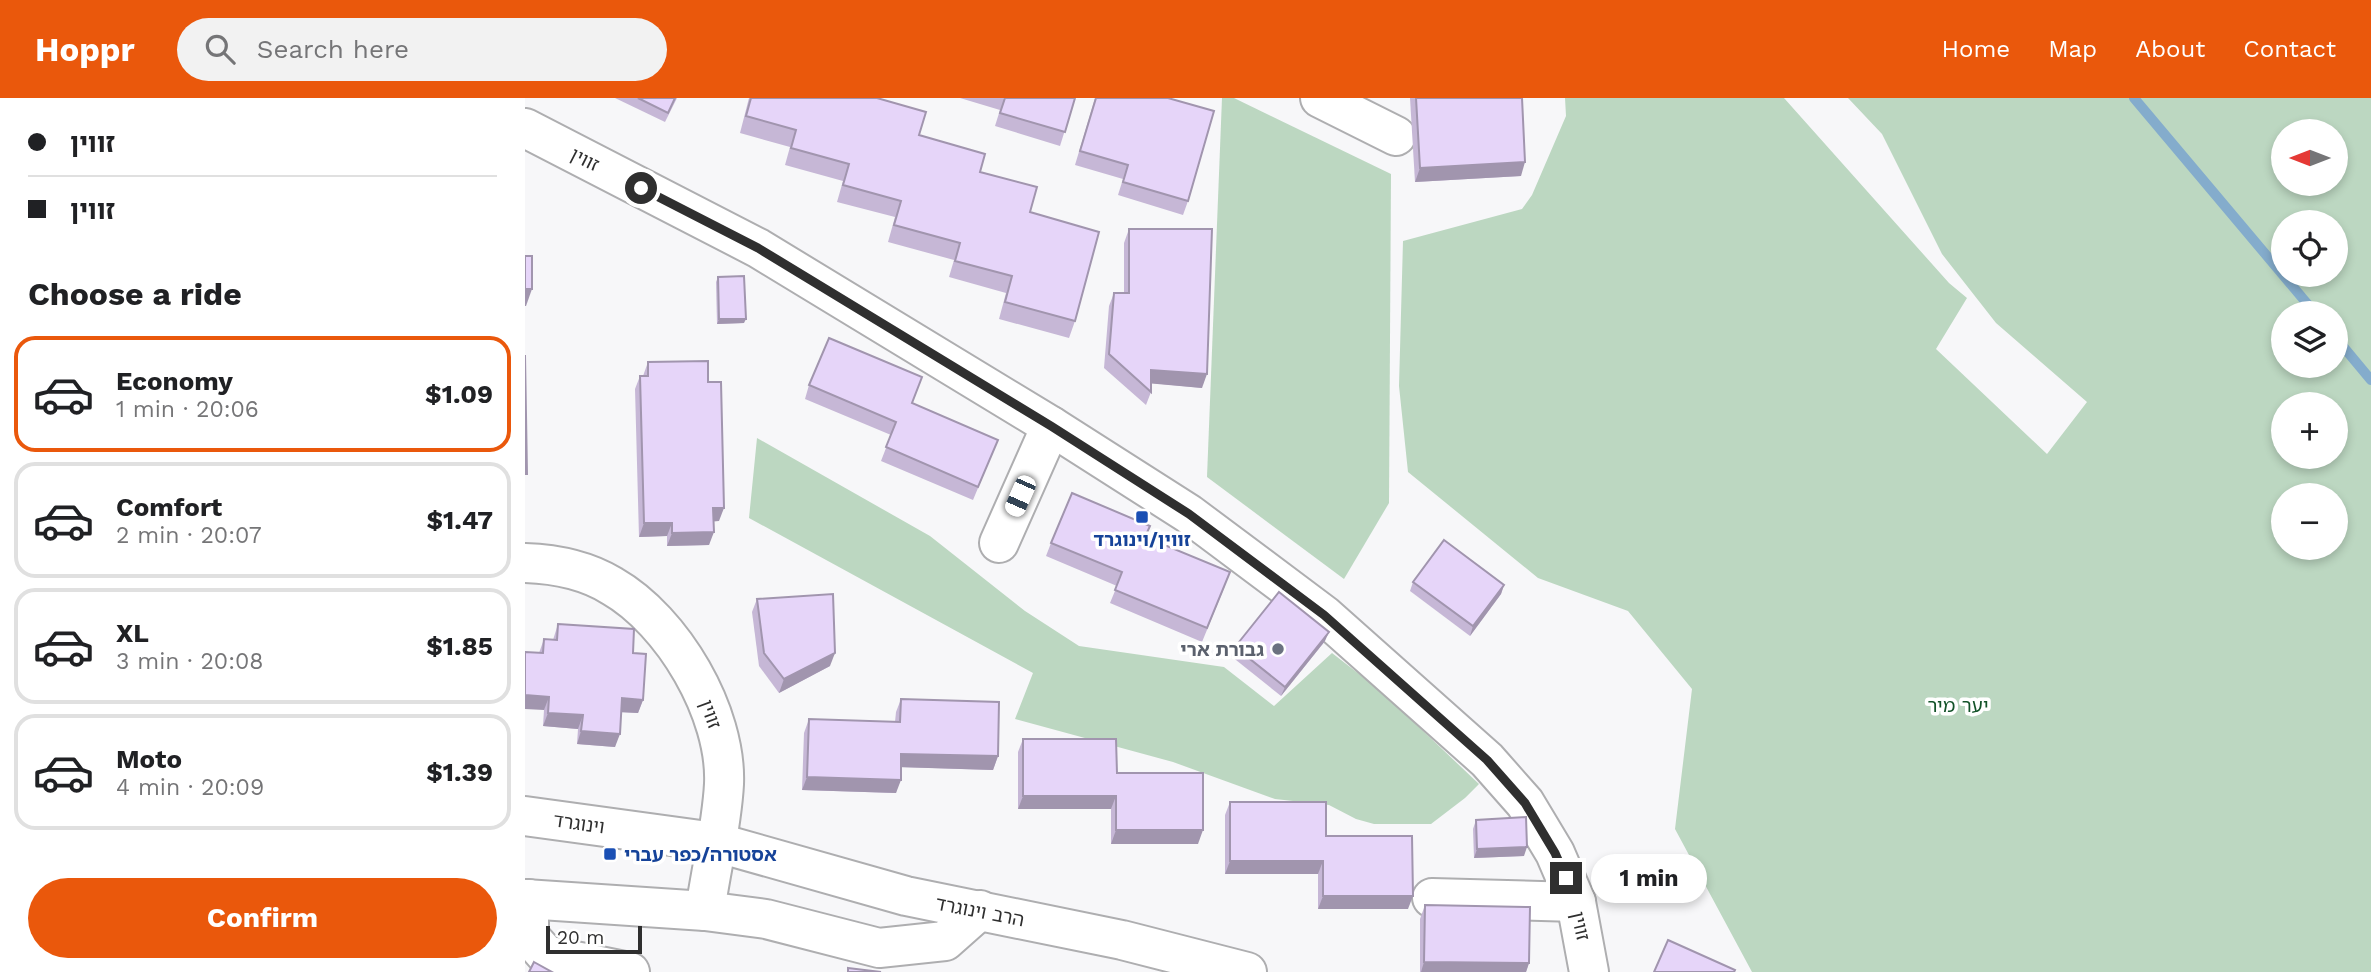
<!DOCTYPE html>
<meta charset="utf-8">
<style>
:root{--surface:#fff;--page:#f2f2f2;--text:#202124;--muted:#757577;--line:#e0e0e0;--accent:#ea580c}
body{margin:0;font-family:"Work Sans","Noto Sans Hebrew",sans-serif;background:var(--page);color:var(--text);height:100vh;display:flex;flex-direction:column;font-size:26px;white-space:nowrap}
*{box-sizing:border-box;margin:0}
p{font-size:23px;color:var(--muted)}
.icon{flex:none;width:38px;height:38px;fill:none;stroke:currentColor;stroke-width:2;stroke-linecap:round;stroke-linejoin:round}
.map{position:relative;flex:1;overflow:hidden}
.side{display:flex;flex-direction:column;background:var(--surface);width:525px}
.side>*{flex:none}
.guide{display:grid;align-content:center;height:154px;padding:0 28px;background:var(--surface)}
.needle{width:46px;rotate:270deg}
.controls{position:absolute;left:1746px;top:21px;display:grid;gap:14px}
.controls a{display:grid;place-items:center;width:77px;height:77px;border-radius:50%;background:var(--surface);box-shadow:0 4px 10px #0003;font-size:35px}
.scale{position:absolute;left:21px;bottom:18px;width:96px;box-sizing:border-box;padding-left:7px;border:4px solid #2f2f2f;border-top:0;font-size:19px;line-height:24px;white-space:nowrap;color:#2f2f2f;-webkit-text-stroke:5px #fff;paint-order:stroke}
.end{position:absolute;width:32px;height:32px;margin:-16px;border:9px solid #2f2f2f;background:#fff;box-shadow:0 0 0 4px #fff}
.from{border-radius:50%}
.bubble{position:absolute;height:49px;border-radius:24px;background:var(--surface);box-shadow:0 4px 10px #0003;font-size:23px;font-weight:700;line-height:49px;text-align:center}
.car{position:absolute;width:21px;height:42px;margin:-21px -10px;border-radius:9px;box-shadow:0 0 5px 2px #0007;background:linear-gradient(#fff 24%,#345 0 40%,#fff 0 76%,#345 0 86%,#fff 0)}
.guide b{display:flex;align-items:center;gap:24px;height:66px;font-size:26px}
.guide b+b{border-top:2px solid var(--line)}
.guide i{width:18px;height:18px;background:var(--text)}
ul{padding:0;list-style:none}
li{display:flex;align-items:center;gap:21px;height:116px;margin:0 14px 10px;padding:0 14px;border:4px solid var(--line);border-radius:21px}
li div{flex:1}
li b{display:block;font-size:26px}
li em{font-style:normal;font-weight:700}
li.on{border-color:var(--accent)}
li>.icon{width:63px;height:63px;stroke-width:1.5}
h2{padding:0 28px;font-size:32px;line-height:84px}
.action{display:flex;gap:14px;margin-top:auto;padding:14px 28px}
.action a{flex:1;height:80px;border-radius:42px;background:var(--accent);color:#fff;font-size:28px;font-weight:700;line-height:80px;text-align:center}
header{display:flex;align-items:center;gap:42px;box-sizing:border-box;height:98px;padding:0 35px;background:var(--accent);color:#fff}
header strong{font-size:33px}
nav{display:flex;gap:38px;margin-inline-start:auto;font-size:24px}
.search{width:490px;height:63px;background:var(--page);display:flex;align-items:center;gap:18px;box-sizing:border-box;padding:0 24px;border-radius:38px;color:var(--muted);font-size:26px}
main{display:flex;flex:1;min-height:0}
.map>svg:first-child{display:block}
.green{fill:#bcd7c1;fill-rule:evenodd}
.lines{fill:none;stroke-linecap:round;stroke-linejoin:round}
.stream{stroke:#84accc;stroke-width:10}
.minor-casing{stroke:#aeaeb0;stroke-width:42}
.minor{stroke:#fff;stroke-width:38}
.wall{fill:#c6b7d6}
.shaded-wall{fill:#a195ae}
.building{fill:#e6d5f9;stroke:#a195ae;stroke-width:2}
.route{stroke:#2f2f2f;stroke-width:9}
.transit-dot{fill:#1a4fb4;stroke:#fff;stroke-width:2.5}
.worship-dot{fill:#6b7280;stroke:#fff;stroke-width:2.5}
.labels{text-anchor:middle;stroke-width:7;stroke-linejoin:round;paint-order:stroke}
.street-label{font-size:19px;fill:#2f2f2f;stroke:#fff}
.transit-label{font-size:19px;font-weight:bold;fill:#164399;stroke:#fff}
.worship-label{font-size:19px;font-weight:bold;fill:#5b616d;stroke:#fff;text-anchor:end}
.park-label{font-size:19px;fill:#135329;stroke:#fff}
</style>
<header>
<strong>Hoppr</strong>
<div class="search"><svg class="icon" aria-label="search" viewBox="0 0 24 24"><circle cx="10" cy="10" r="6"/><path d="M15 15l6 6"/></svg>Search here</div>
<nav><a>Home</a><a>Map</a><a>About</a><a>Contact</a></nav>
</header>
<main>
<section class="side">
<div class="guide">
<b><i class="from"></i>זווין</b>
<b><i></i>זווין</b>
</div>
<h2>Choose a ride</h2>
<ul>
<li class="on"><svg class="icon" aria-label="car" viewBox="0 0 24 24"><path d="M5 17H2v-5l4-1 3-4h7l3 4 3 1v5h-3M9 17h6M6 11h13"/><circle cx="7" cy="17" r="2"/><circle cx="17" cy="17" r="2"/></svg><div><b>Economy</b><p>1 min · 20:06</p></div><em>$1.09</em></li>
<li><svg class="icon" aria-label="car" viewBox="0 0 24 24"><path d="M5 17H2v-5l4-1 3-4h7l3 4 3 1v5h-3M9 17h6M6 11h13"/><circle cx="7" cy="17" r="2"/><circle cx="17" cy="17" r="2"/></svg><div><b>Comfort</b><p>2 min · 20:07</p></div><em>$1.47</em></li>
<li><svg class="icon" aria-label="car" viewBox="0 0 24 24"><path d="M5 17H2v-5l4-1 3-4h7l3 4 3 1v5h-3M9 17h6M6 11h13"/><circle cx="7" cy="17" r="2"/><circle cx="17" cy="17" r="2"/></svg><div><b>XL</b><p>3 min · 20:08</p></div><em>$1.85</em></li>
<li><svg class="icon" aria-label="car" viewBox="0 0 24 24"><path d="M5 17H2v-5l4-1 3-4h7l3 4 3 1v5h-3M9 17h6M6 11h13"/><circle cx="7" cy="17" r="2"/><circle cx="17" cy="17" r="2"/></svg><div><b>Moto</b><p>4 min · 20:09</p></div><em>$1.39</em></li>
</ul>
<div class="action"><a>Confirm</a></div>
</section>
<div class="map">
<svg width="1846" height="874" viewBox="0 0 1846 874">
<rect width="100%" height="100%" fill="#f7f7f9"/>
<g class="green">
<polygon points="697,0 709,0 866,76 864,405 819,481 682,379"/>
<path d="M 1040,0 L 1259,0 L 1424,185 L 1442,200 L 1411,251 L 1522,356 L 1562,304 L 1471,225 L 1417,156 L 1357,36 L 1323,0 L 1846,0 L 1846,874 L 1227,874 L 1150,731 L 1167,591 L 1103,513 L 1013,480 L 883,374 L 874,288 L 878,143 L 997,111 L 1007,97 L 1041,18 ZM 1759,33 L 1811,33 L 1811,86 L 1759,86 ZM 1759,124 L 1811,124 L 1811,177 L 1759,177 ZM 1811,215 L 1811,268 L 1759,268 L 1759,215 ZM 1759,306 L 1811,306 L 1811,359 L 1759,359 ZM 1759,397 L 1811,397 L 1811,450 L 1759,450 Z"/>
<polygon points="232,340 405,438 500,513 554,548 699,569 749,608 807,555 856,593 954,686 940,700 906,726 849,726 831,721 804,707 750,701 648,664 490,621 508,575 224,420"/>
</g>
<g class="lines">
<g class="stream">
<polyline points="1609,0 1790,215"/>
<polyline points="1811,240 1846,282"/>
</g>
<defs>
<g id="minor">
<polyline points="795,0 871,38"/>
<polyline points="0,30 233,150 526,328 664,416 799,517 962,662 1000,705 1030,755 1051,804 1064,874"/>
<polyline points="474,445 526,328"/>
<path d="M 0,465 C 30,466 61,472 87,488 C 148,523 202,615 199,686 C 197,726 186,772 180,813"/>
<polyline points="0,718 190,744 381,798 597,842 722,874"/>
<polyline points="907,800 1051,804"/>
<polyline points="0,801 180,813 241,821 354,850 420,843 455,812"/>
<polyline points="4,801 4,838 21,857 105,874"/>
</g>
</defs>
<use href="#minor" class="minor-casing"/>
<use href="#minor" class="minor"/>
</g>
<g class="wall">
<polygon points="90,0 152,0 140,24"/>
<polygon points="224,0 352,0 394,37 455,74 505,114 550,223 544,240 474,221 481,195 424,179 429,162 363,144 370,119 312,104 318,83 260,67 265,49 215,35"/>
<polygon points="435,0 550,0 535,48 470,28 475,12"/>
<polygon points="570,0 643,0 663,103 658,117 593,97 598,81 550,67"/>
<polygon points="885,0 997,0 996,78 890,84"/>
<polygon points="604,131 677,290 626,285 626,294 621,307 579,270 584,208 589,195 599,195 599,145"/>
<polygon points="193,179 219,225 192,226 191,184"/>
<polygon points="123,264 183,284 194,423 188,423 184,447 142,448 142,438 114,439 110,291 115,278 118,278"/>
<polygon points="284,287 387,305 473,342 448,402 356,363 366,337 280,301"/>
<polygon points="621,439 700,488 677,544 585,505 592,488 521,458 526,445"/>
<polygon points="888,484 979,487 976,496 945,538 885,493"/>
<polygon points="232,501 305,568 254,595 234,568 227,514"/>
<polygon points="33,526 108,555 118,602 113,615 96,614 90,649 52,646 53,631 18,628 19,612 14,555 19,541 28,542"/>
<polygon points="800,543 756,598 706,558 710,549"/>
<polygon points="376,601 473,658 468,672 376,669 371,695 277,692 279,635 284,621 370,624 371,614"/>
<polygon points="498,641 592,675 673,746 586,746 586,711 493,711 493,654"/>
<polygon points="705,704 801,738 883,811 793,811 793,776 700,776 700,717"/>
<polygon points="951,722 999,758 949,760 948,731"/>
<polygon points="900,807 1004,865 1001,874 895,874 895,821"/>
</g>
<g class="shaded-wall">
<polygon points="1000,64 996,78 890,84 895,70"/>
<polygon points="0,191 7,191 1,208 0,208"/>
<polygon points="194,221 221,221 219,225 192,226"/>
<polygon points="626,272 682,276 677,290 621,285"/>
<polygon points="188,410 199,410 194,423 183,424"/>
<polygon points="119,425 147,425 142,438 114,439"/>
<polygon points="189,434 184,447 142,448 147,435"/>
<polygon points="979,487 976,496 945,538 948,528"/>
<polygon points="804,534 800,543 756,598 760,589"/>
<polygon points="310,555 305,568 254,595 259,581"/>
<polygon points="0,597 24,599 19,612 0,611"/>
<polygon points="97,600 118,602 113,615 92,614"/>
<polygon points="23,615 58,617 53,631 18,628"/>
<polygon points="56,633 95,636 90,649 52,646"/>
<polygon points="376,656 473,658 468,672 371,669"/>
<polygon points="282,679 376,682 371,695 277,692"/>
<polygon points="498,698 591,698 586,711 493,711"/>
<polygon points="591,732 678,732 673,746 586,746"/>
<polygon points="1002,749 999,758 949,760 952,751"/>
<polygon points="705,763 798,763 793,776 700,776"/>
<polygon points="798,798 888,798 883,811 793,811"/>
<polygon points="899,864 1004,865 1001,874 896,874"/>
</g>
<g class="building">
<polygon points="113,0 150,0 143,15"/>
<polygon points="226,0 352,0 401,14 394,37 460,56 455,74 512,89 505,114 574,134 550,223 480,204 487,178 430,163 435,145 369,127 376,103 318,87 324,66 266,50 271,32 221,18"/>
<polygon points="480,0 550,0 540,34 475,15"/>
<polygon points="571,0 643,0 689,13 663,103 598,84 603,67 555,53"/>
<polygon points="891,0 997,0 1000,64 895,70"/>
<polygon points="604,131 687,131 682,276 626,272 626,294 584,256 589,195 604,195"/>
<rect x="0" y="158" width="7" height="33"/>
<polygon points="219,178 221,221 194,221 193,179"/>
<polygon points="304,240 397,279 387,305 473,342 453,389 361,349 371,324 284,287"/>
<polygon points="0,257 2,376 0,376"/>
<polygon points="183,263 183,284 196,284 199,410 188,410 189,434 147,435 147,425 119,425 115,278 123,278 123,264"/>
<polygon points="547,395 625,428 620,439 705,474 682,530 590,492 597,474 526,445"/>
<polygon points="919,442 979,487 948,528 888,484"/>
<polygon points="754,494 804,534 760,589 710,549"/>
<polygon points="308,496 310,555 259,581 239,555 232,501"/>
<polygon points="33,526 109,531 108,555 121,556 118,602 97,600 95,636 56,633 58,617 23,615 24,599 0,597 0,554 18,555 19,541 32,542"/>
<polygon points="376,601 474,604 473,658 376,656 376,682 282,679 284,621 375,624"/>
<polygon points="498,641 591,641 592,675 678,675 678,732 591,732 591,698 498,698"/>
<polygon points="705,704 801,704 801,738 887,738 888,798 798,798 798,763 705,763"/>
<polygon points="1001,719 1002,749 952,751 951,722"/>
<polygon points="900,807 1005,809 1004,865 899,864"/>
<polygon points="1143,842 1210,872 1209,874 1129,874"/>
<polygon points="9,864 27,874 4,874"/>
<polygon points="323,870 356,874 323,874"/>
</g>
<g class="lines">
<polyline class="route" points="116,90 233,150 526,328 664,416 799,517 962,662 1000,705 1030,755 1041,780"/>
</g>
<g class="transit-dot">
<rect x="610" y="412" width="14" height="14" rx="3.5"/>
<rect x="78" y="749" width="14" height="14" rx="3.5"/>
</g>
<circle class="worship-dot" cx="753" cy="551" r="7"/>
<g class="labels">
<g class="street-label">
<text transform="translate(60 61) rotate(27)" y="7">זווין</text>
<text transform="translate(186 616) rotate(70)" y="7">זווין</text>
<text transform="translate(54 725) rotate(8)" y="7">וינוגרד</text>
<text transform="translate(455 813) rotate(11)" y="7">הרב וינוגרד</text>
<text transform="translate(1056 828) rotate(77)" y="7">זווין</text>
</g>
<g class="transit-label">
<text x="617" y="448">זווין/וינוגרד</text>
<text x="99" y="763" text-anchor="start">אסטורה/כפר עברי</text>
</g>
<g class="worship-label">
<text x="739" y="558">גבורת ארי</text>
</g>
<g class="park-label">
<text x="1433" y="614">יער מיר</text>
</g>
</g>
</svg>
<div class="controls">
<a><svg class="needle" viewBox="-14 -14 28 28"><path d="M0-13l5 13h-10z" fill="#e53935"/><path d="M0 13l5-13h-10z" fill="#757577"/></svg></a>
<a><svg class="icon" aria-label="locate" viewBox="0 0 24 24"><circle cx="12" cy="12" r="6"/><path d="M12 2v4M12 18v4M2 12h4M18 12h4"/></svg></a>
<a><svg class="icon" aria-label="layers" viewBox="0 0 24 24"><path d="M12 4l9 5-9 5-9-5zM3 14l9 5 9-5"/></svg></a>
<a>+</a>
<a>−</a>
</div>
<div class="scale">20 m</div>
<i class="end from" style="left:116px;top:90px"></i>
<i class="end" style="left:1041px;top:780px"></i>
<div class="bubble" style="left:1066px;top:756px;width:116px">1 min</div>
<i class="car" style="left:495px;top:398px;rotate:204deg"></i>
</div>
</main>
